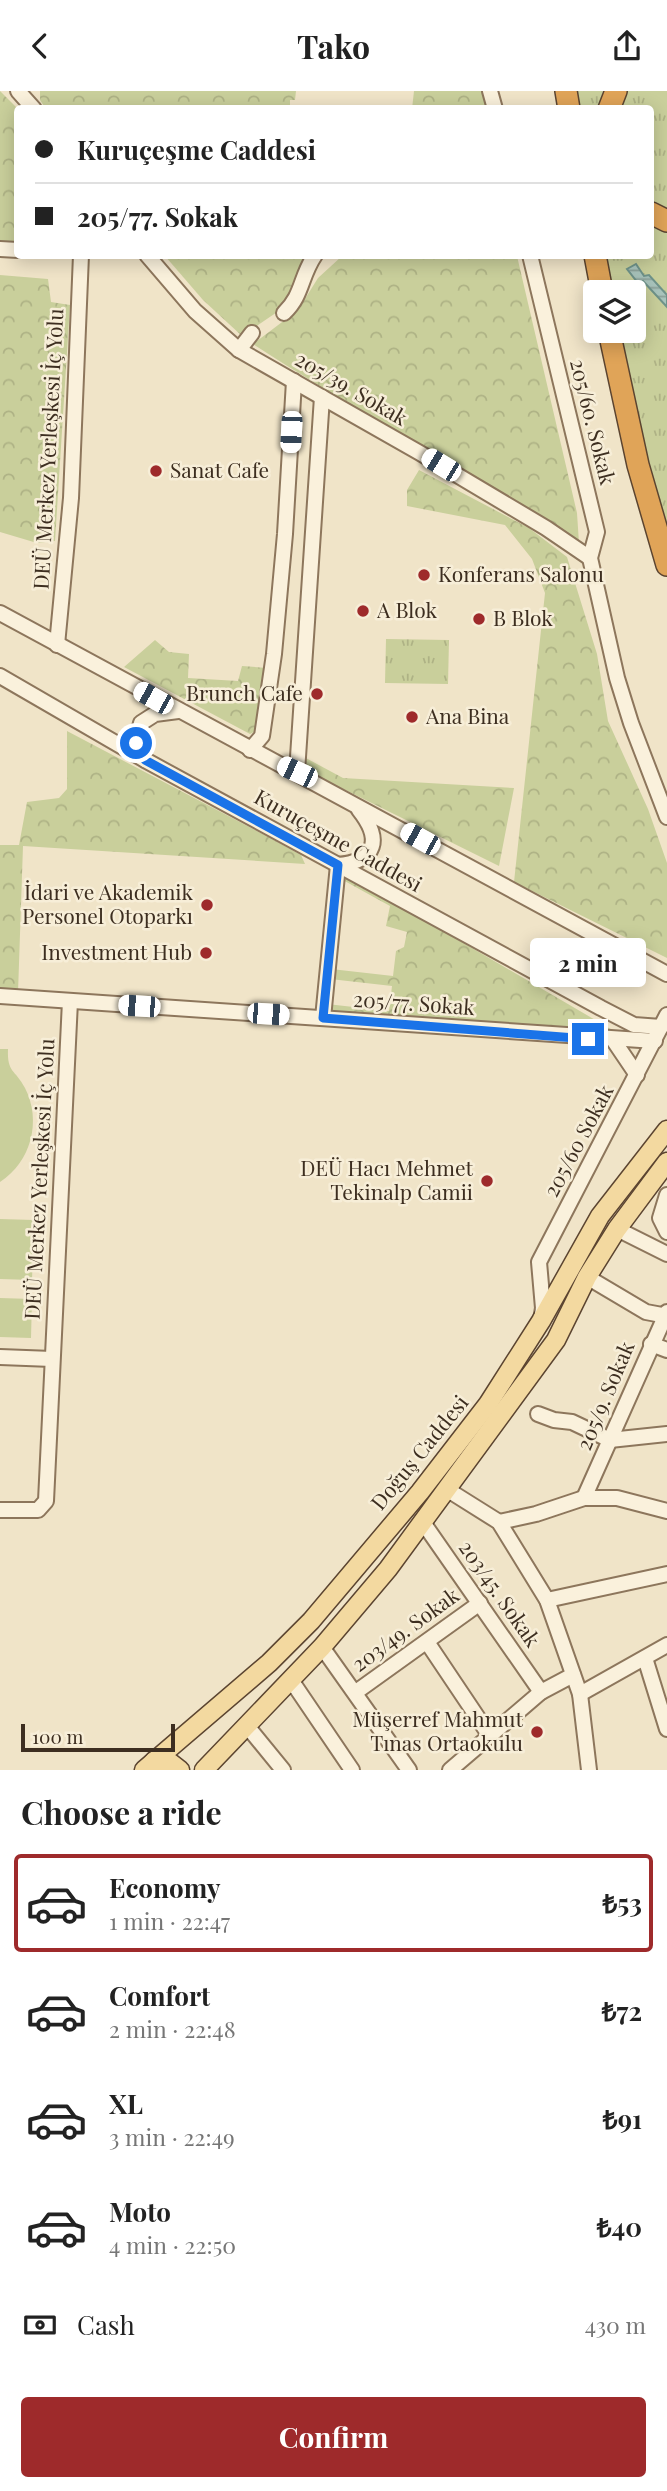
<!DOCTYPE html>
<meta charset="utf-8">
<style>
:root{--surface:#fff;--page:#f6f6f6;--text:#222;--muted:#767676;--line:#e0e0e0;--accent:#9e2a2b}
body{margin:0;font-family:"Playfair Display",serif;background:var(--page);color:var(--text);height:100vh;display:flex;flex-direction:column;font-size:26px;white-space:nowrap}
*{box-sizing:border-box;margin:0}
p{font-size:23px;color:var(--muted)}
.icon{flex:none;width:38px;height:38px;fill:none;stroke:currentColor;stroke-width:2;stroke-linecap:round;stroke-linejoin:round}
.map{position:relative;height:1679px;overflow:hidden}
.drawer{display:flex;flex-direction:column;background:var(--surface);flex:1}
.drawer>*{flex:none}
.banner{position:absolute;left:14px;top:14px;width:640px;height:154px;border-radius:7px;box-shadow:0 4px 18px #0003;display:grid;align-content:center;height:154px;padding:0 21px;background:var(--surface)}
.fabs{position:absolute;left:583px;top:189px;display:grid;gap:14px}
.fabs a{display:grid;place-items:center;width:63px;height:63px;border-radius:7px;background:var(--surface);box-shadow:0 4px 18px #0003;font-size:35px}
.scale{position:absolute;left:21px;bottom:18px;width:154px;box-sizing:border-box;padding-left:7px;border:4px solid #3d2e20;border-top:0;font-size:19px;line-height:24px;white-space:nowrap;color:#3d2e20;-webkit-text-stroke:5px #f7eed8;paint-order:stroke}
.end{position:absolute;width:32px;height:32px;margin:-16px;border:9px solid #1a73e8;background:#fff;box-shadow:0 0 0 4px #fff}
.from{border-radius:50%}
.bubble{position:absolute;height:49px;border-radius:7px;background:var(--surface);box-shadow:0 4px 18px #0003;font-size:23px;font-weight:700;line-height:49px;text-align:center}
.car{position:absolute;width:21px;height:42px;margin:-21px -10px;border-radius:9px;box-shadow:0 0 5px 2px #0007;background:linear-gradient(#fff 24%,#345 0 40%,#fff 0 76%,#345 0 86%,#fff 0)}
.banner b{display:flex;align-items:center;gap:24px;height:66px;font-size:26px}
.banner b+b{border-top:2px solid var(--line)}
.banner i{width:18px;height:18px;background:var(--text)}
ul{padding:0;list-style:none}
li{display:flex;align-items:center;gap:21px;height:98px;margin:0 14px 10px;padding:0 7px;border:4px solid transparent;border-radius:7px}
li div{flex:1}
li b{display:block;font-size:26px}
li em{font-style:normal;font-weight:700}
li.current{border-color:var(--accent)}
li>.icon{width:63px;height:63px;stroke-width:1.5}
h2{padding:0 21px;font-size:32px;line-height:84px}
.pay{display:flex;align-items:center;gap:18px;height:77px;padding:0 21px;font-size:26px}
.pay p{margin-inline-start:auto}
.action{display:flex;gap:14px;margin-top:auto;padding:14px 21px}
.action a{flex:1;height:80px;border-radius:7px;background:var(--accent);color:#fff;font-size:28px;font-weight:700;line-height:80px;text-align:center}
header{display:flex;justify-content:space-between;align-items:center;height:91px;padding:0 21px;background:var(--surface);font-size:32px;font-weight:700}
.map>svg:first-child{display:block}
.grass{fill:url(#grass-tufts)}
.forest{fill:url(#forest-crowns)}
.pitch{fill:#c9cf9b}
.water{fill:url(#water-rules);stroke:#6f938a;stroke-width:2}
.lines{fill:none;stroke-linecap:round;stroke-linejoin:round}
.minor-casing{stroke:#8d765c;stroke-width:18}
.major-casing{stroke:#5b4430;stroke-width:21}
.highway-casing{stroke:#5b4430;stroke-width:24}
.minor{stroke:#faf1dc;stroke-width:14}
.major{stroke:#f3d9a0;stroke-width:18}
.highway{stroke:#e0a458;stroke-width:21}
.route{stroke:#1a73e8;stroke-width:9}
.poi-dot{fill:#9e2a2b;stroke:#f7eed8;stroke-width:2.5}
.labels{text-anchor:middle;stroke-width:5;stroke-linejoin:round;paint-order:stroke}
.street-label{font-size:21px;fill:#3d2e20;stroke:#f7eed8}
.poi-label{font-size:21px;fill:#3d2e20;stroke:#f7eed8;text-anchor:start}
</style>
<header><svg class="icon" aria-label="back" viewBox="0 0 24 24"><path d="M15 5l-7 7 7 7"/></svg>Tako<svg class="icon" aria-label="share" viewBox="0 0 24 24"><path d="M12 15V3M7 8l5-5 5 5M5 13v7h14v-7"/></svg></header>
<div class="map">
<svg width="667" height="1679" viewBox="0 0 667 1679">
<defs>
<pattern id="grass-tufts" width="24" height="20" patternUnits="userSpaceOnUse" patternTransform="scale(1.75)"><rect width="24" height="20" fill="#c9cf9b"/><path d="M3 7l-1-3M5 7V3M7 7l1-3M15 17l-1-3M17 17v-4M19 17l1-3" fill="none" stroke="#aeb285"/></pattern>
<pattern id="forest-crowns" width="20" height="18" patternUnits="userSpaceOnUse" patternTransform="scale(1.75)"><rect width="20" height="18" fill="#c9cf9b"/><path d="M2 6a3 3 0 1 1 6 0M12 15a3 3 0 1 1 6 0" fill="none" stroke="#aeb285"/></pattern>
<pattern id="water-rules" width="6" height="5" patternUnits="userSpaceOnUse" patternTransform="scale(1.75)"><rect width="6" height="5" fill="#a9c4bc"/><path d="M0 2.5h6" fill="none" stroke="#8ba098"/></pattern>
</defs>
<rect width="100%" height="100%" fill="#f0e4c8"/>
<g class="grass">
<polygon points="573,0 603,0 598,17 576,17"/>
<polygon points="624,0 667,0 667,122 651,113 651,18 618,18"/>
<polygon points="651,131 667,138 667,204 649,184 643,190 667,216 667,459 613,240 634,240 634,201 607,201 601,165 651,164"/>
<polygon points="386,548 449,549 448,593 385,592"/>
</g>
<g class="forest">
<polygon points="0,0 18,18 17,152 0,151"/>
<polygon points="40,0 296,0 295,9 290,9 290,17 46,18 40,9"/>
<polygon points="414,0 484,0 489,18 412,18"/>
<polygon points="165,165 309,165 289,213 242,245 203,209"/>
<path d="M 342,165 L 517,165 L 577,422 L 579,452 C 474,379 359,323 253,253 L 298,219 L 318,187 Z"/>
<polygon points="0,184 48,188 51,211 70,214 55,450 37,452 0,441"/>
<polygon points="419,379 529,437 567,466 597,563 608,630 648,718 667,772 667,867 514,791 545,502 532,468 505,434 407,415 407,399"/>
<polygon points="155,549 169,561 189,563 188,587 238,590 242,575 267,577 256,640 250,643 124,576"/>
<polygon points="67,640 272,748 301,764 305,773 23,755 18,902 0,901 0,754 19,754 27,711 59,707 67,698"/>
<polygon points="304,666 343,687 514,697 499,775 301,677"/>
<polygon points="342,781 621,944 326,922 327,913 389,920 392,895 330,888 331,878 393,885 396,860 404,856 407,841 386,835 390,815 341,788"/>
</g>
<g class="pitch">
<path d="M 0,958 L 8,958 C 7,982 15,978 25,997 C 42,1030 31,1071 0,1091 Z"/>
<polygon points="0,1128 34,1129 32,1189 0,1188"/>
<polygon points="0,1207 32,1208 31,1247 0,1246"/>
</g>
<polygon class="water" points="636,173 644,185 649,184 667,204 667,216 643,190 638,192 627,178"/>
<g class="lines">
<defs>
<g id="minor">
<polyline points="18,0 34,18"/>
<polyline points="490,0 495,18"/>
<polyline points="0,158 18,159"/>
<polyline points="147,164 195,220 239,259 420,362 546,437 590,467"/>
<polyline points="530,164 597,441 590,467 617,587 631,632 667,726"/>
<path d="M 284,222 C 303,204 300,186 315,164"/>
<polyline points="239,259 252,242"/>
<polyline points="0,522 667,883"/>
<polyline points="57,554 71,407 81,164"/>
<polyline points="0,585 145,669 601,917 634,934 661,936"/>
<polyline points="250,659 262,645 274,563 285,443 294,290"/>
<polyline points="145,669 136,652 141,632 155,623 178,620"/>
<polyline points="297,681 322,306"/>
<path d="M 338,774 C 377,770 382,748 359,719"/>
<polyline points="0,905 655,950"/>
<polyline points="323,927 338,774"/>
<polyline points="614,950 637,984"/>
<polyline points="667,1104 660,1127 667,1141"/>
<polyline points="617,1138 667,1163"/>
<polyline points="587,1186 646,1221 667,1225"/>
<polyline points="541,1229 543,1217 539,1171 667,924"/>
<polyline points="651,1253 667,1259"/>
<polyline points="0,1266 52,1268"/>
<polyline points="538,1323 554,1329 572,1331 610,1349"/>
<polyline points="610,1349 667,1343"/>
<polyline points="448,1399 499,1431 547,1509 580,1603 589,1679"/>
<polyline points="584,1407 667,1221"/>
<polyline points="0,1419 38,1419 46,1410 70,910"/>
<polyline points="422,1430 541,1601"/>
<polyline points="499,1431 536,1423 584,1407 617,1407 667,1420"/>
<polyline points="547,1509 667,1483"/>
<polyline points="427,1551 490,1645"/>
<polyline points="322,1556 409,1679"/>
<polyline points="645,1567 667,1638"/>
<polyline points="291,1589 352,1679"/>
<polyline points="356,1601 480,1512"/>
<polyline points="580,1603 667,1554"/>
<polyline points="247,1635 283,1679"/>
<polyline points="450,1679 541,1601 573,1584"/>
</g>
<g id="major">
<polyline points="154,1670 171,1672 180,1679"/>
<polyline points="144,1679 269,1572 311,1530 420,1401 488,1313 541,1230 600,1125 667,1039"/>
<polyline points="204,1679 322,1556 388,1478 556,1249 587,1186 617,1138 667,1071"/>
</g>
<g id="highway">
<polyline points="566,0 569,18"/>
<polyline points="609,18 616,0"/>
<polyline points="651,122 667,130"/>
<polyline points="595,164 602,201"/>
<polyline points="609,240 638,374 667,474"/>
</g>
</defs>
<use href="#minor" class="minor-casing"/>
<use href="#major" class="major-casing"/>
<use href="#highway" class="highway-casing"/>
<use href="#minor" class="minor"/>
<use href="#major" class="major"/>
<use href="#highway" class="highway"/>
</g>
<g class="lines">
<polyline class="route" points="136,652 145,669 338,774 323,927 588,948"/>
</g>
<g class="poi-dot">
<circle cx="156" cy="380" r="7"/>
<circle cx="424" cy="484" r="7"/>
<circle cx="363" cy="520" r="7"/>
<circle cx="479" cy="528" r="7"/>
<circle cx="317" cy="603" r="7"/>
<circle cx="412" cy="626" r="7"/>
<circle cx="207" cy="814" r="7"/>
<circle cx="206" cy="862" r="7"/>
<circle cx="487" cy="1090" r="7"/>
<circle cx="537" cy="1641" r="7"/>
</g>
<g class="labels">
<g class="street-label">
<text transform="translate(351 298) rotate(30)" y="7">205/39. Sokak</text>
<text transform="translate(592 331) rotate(76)" y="7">205/60. Sokak</text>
<text transform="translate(49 358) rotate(-87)" y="7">DEÜ Merkez Yerleşkesi İç Yolu</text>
<text transform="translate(338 750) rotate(29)" y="7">Kuruçeşme Caddesi</text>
<text transform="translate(414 913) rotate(4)" y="7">205/77. Sokak</text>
<text transform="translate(579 1050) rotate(-62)" y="7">205/60 Sokak</text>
<text transform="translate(40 1088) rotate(-87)" y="7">DEÜ Merkez Yerleşkesi İç Yolu</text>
<text transform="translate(606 1305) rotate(-67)" y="7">205/9. Sokak</text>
<text transform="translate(420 1362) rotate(-51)" y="7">Doğuş Caddesi</text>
<text transform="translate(499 1503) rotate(55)" y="7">203/45. Sokak</text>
<text transform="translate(406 1539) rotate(-36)" y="7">203/49. Sokak</text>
</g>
<g class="poi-label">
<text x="170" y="387">Sanat Cafe</text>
<text x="438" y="491">Konferans Salonu</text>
<text x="377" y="527">A Blok</text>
<text x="493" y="535">B Blok</text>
<text x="303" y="610" text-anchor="end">Brunch Cafe</text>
<text x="426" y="633">Ana Bina</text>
<text x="193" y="809" text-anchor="end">İdari ve Akademik<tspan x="193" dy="24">Personel Otoparkı</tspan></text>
<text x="192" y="869" text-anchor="end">Investment Hub</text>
<text x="473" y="1085" text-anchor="end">DEÜ Hacı Mehmet<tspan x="473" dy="24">Tekinalp Camii</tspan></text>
<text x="523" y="1636" text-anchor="end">Müşerref Mahmut<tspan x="523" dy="24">Tınas Ortaokulu</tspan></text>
</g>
</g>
</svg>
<div class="fabs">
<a><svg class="icon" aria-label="layers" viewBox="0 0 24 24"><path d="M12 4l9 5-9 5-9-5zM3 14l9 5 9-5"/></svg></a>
</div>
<div class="scale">100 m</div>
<i class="end from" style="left:136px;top:652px"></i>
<i class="end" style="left:588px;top:948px"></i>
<div class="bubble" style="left:530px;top:847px;width:116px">2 min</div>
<i class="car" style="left:291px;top:341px;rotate:183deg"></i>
<i class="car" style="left:441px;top:374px;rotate:301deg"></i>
<i class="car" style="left:153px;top:607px;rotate:299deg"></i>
<i class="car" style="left:297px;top:681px;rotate:295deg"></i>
<i class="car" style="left:420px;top:748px;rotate:299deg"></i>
<i class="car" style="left:139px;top:915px;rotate:274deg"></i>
<i class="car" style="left:268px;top:923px;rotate:94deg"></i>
<div class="banner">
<b><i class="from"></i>Kuruçeşme Caddesi</b>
<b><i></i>205/77. Sokak</b>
</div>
</div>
<section class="drawer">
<h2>Choose a ride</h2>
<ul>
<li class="current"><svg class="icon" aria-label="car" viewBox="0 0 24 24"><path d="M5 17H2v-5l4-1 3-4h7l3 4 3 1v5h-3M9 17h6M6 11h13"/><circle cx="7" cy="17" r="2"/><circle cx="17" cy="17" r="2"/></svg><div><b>Economy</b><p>1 min · 22:47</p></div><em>₺53</em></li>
<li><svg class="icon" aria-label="car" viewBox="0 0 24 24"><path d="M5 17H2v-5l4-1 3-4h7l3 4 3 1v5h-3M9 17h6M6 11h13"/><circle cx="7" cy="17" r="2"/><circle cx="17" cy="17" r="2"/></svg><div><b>Comfort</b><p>2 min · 22:48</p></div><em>₺72</em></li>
<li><svg class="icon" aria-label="car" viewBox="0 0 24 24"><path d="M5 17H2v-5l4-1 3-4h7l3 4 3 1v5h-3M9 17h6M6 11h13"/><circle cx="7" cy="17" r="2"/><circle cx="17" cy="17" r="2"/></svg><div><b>XL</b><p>3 min · 22:49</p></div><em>₺91</em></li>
<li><svg class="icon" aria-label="car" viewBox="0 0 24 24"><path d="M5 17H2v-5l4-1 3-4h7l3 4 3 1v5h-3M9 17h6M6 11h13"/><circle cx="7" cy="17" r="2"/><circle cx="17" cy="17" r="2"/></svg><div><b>Moto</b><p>4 min · 22:50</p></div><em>₺40</em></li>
</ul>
<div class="pay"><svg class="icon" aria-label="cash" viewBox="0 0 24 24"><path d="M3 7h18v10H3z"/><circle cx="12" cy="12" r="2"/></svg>Cash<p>430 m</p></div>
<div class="action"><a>Confirm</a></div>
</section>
